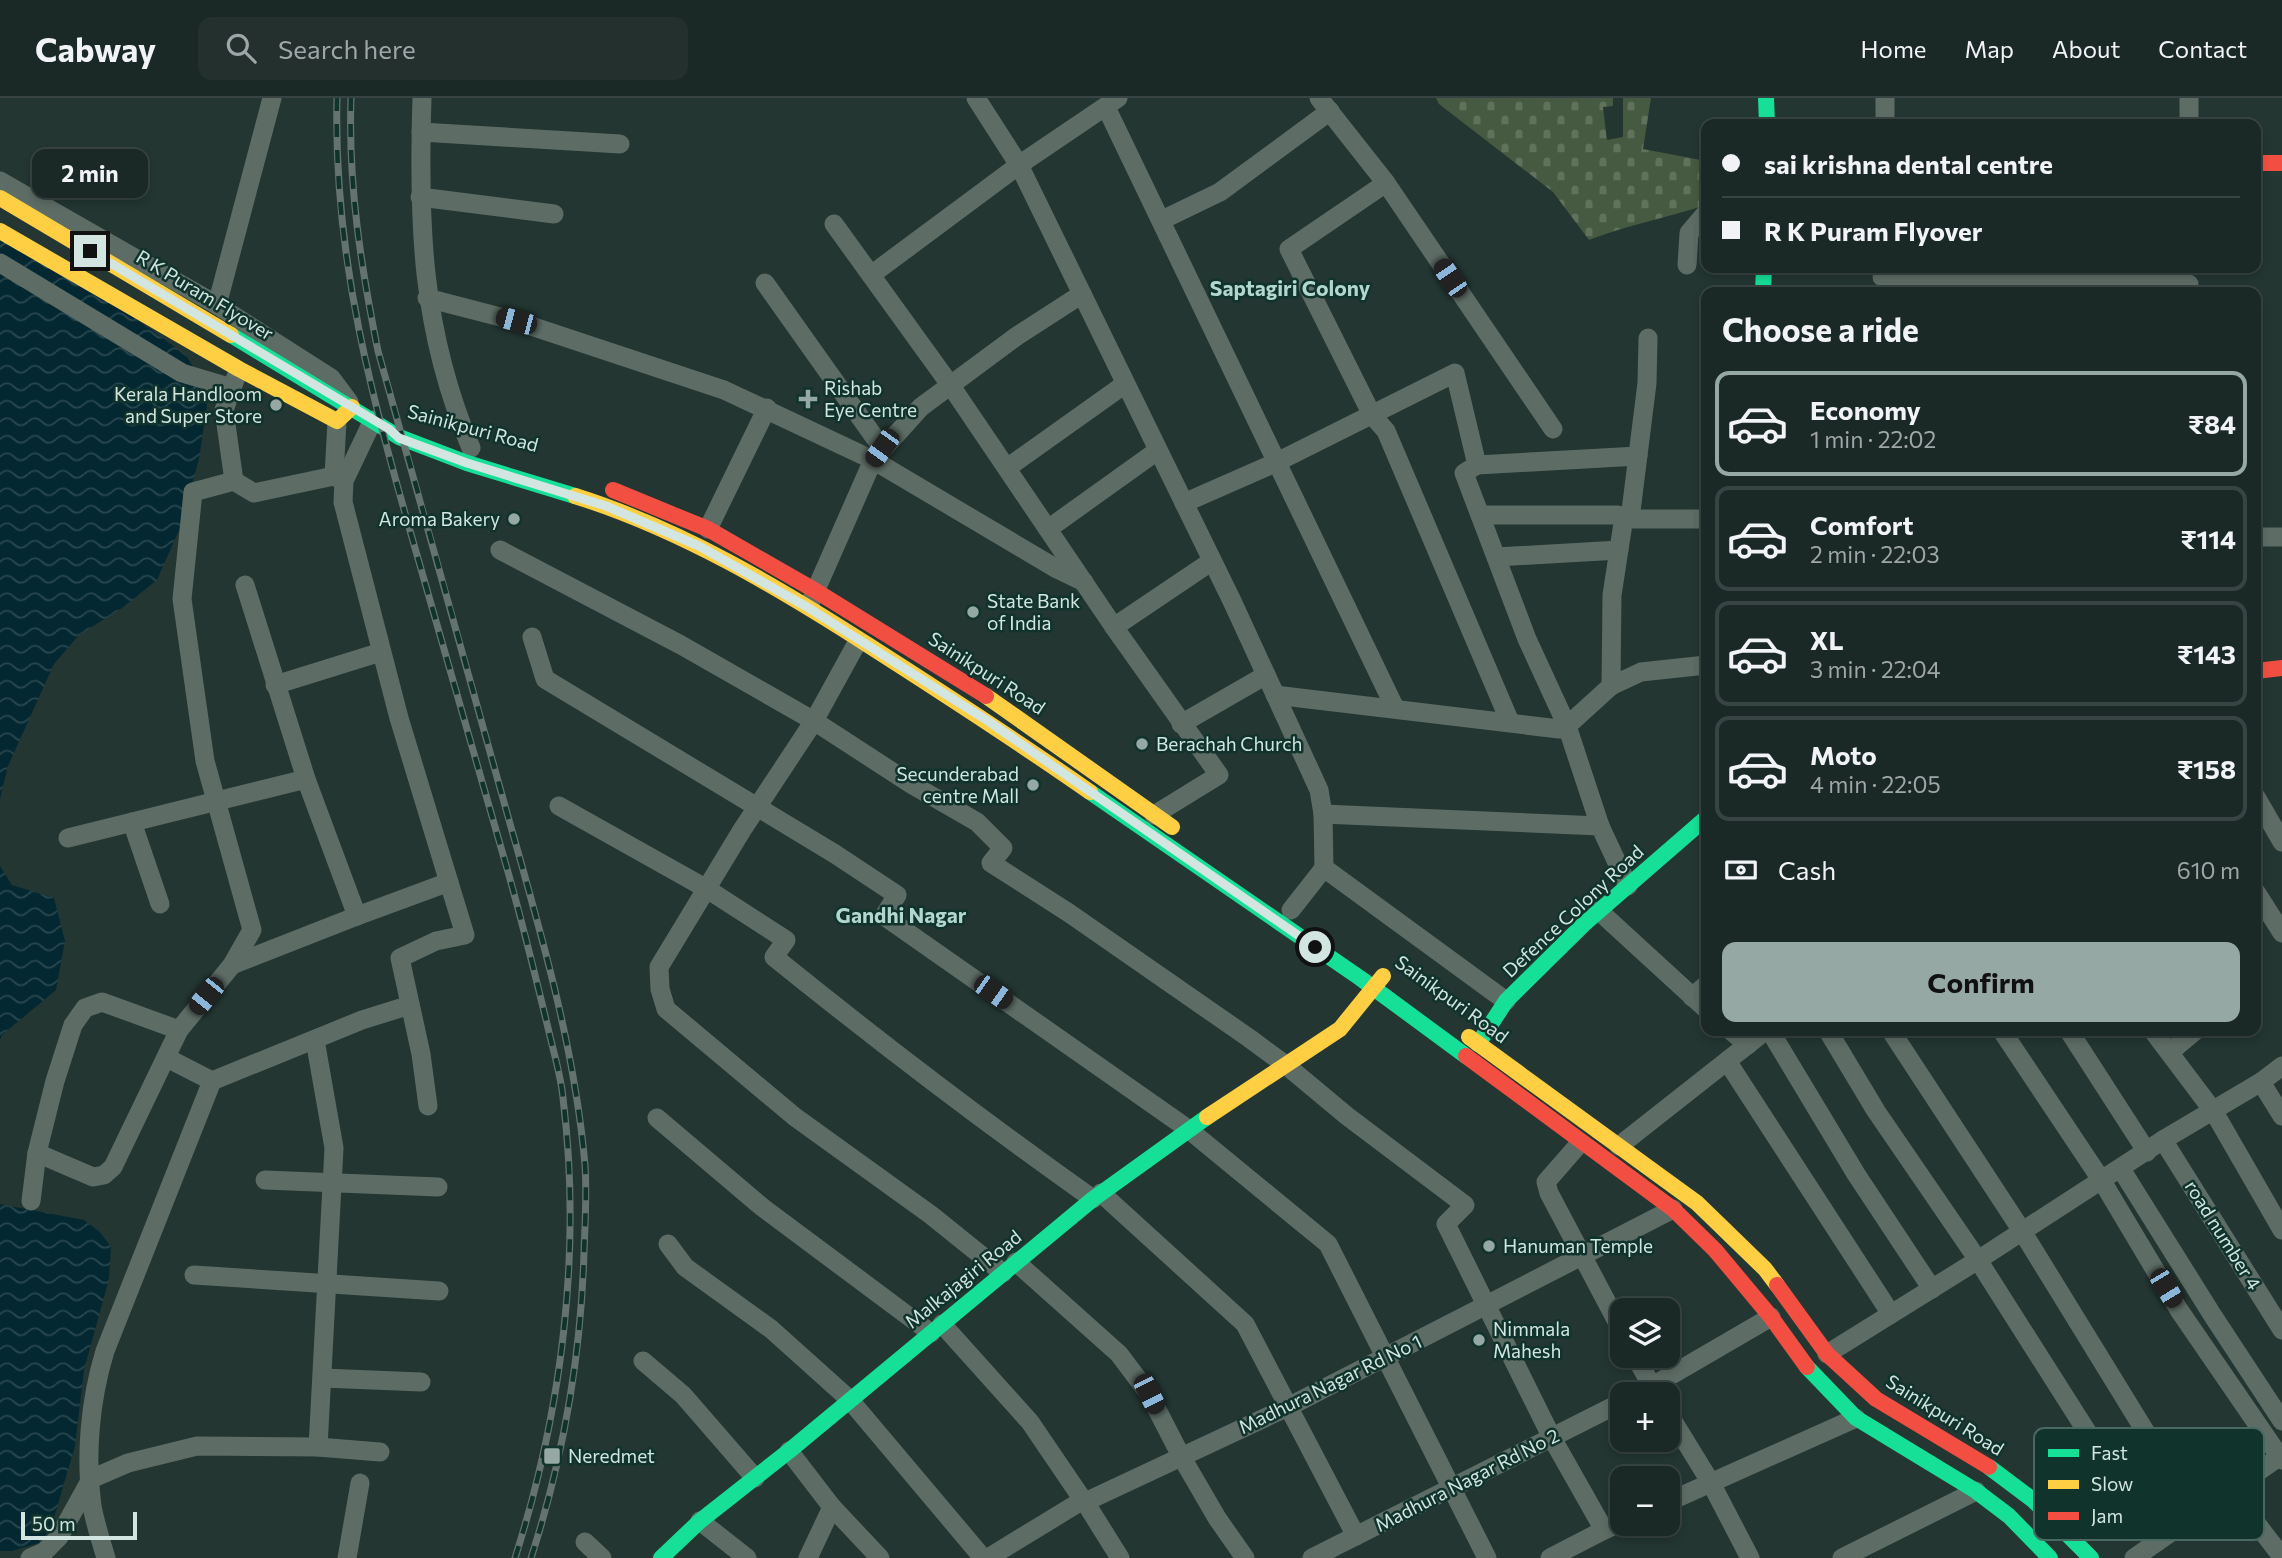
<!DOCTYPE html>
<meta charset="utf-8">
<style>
:root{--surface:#1a2826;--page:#23302e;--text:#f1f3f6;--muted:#9fa6a7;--line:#384443;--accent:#95a8a3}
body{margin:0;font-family:Commissioner,sans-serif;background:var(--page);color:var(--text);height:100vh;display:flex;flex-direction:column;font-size:26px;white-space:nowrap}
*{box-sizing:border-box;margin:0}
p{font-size:23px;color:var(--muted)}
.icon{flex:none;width:38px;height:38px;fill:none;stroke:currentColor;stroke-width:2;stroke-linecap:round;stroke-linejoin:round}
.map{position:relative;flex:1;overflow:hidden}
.panel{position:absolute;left:1701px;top:189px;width:560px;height:749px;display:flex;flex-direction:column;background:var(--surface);border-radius:14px;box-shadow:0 4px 10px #0003,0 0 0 2px var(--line)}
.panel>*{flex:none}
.banner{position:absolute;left:1701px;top:21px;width:560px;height:154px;border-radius:14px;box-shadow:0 4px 10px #0003,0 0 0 2px var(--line);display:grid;align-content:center;height:154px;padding:0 21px;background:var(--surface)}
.fabs{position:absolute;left:1610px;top:1200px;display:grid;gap:14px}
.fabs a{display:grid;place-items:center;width:70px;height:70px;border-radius:14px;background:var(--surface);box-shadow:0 4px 10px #0003,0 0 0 2px var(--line);font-size:35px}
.scale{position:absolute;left:21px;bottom:18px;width:116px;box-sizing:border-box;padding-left:7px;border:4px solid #d2e5e0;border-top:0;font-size:19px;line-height:24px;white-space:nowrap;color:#d2e5e0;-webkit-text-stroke:5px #10332c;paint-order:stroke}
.end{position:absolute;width:32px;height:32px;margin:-16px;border:9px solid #d2e5e0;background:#111;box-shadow:0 0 0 4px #111}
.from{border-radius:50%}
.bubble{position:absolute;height:49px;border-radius:14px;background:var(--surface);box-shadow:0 4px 10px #0003,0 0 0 2px var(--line);font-size:23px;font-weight:700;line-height:49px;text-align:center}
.car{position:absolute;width:21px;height:42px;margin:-21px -10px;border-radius:9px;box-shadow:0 0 5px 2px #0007;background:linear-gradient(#222 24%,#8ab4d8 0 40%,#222 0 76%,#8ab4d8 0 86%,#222 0)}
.banner b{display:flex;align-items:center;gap:24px;height:66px;font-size:26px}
.banner b+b{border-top:2px solid var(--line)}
.banner i{width:18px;height:18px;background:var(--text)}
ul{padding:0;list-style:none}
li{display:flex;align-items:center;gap:21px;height:105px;margin:0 14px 10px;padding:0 7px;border:4px solid var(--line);border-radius:14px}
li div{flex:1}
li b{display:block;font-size:26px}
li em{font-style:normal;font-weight:700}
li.selected{border-color:var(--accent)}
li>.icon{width:63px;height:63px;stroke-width:1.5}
h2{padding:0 21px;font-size:32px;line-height:84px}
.pay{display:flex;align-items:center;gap:18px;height:77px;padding:0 21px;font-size:26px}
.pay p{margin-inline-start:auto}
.cta{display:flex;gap:14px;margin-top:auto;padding:14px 21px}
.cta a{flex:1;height:80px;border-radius:14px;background:var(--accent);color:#111;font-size:28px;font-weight:700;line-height:80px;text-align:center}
header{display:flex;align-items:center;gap:42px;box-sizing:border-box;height:98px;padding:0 35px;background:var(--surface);border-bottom:2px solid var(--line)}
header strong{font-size:33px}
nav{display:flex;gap:38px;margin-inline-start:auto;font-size:24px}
.search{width:490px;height:63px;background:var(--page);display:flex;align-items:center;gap:18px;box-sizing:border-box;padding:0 24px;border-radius:14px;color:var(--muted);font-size:26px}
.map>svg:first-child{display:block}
.cemetery{fill:url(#cemetery-stones)}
.water{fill:url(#water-waves)}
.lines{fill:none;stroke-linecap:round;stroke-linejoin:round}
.street{stroke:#5d6c65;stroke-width:19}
.fast{stroke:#16e098;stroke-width:16}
.slow{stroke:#ffcf43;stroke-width:16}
.jam{stroke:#f24e42;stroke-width:16}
.rail-casing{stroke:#65736e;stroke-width:7}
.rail{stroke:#10332c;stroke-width:4.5;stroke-dasharray:13;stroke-linecap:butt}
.route{stroke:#d2e5e0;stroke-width:9}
.poi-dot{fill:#95a8a3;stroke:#10332c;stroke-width:2.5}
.labels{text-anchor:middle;stroke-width:5;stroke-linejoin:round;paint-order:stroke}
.street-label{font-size:19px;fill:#d2e5e0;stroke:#10332c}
.poi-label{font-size:19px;fill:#d2e5e0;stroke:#10332c;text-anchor:start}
.neighbourhood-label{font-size:21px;font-weight:bold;fill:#b1d7ce;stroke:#10332c}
.key{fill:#10332c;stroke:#4a6862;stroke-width:2}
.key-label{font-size:19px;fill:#d2e5e0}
</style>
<header>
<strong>Cabway</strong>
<div class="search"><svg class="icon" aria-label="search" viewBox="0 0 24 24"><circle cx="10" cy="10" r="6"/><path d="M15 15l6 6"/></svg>Search here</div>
<nav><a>Home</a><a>Map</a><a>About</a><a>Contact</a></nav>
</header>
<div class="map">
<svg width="2282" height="1460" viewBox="0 0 2282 1460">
<defs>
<pattern id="cemetery-stones" width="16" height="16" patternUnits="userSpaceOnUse" patternTransform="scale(1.75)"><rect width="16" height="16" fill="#465941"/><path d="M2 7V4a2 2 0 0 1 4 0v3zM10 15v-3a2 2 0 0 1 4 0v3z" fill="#60715c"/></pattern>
<pattern id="water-waves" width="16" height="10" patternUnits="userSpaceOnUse" patternTransform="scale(1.75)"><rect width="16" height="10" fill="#042831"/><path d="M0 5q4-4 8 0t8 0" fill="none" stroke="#28474f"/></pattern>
</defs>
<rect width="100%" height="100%" fill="#233632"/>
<path class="cemetery" d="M 1436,0 L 1613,0 L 1613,8 L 1603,9 L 1607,42 L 1623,39 L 1623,0 L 1651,0 L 1643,51 L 1706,63 L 1706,107 C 1667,120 1627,127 1589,142 L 1553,94 L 1439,6 Z"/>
<g class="water">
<polygon points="0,136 108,201 186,257 201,283 207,308 199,361 179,432 157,482 122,510 79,537 54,566 8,668 0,701"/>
<polygon points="0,768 12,787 54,800 65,843 56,892 2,937 0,942"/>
<polygon points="0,1106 84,1122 100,1134 111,1149 109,1181 84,1272 75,1348 54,1420 42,1444 12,1453 0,1453"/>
</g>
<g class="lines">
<g class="street">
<path d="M 422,0 C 418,126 421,232 471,350"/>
<polyline points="976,0 1019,67 1232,503 1319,692 1323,716 1324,770 1506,903"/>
<polyline points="1319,0 1386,85 1553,331"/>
<polyline points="1885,0 1885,26"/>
<polyline points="1106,9 1395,610"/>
<polyline points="2189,26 2189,0"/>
<polyline points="421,34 620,46"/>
<polyline points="0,83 217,207 331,280 349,304"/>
<polyline points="1386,85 1289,151 1372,317 1386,333 1510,624"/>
<polyline points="420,99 554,116"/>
<polyline points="1162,122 1220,94 1330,13"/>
<polyline points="834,126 951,288 1114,529 1219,677 1154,717"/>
<polyline points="0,165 182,275 232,290"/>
<polyline points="1687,167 1689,135 1706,115"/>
<polyline points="871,177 1019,67 1118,0"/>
<polyline points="1882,179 2189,186"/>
<polyline points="765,185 882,350"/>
<polyline points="427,200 516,223 724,292 873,362 1057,471 1084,484"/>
<polyline points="217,207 272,0"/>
<polyline points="373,322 344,383 343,404 399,620 465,837 436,843 400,860 421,956 428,1008"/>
<polyline points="337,323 334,378 343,383"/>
<polyline points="1477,367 1638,358"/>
<polyline points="1007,370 1125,286"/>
<polyline points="234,383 224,312 236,279"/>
<polyline points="1184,405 1275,365 1455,275 1477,367 1464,375 1527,541 1567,628 1559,631 1275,597"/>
<polyline points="1480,417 1618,417 1630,421 1647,285 1648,240"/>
<polyline points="1624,419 1612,497 1611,588 1641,574 1706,567"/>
<polyline points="1630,421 1706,421"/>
<polyline points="708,431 767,310"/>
<polyline points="1048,431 1157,353"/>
<polyline points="2256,439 2282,439"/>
<polyline points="500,452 681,547 814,623 911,686 977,724 1003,750 991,765 1069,815 1249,940 1287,968 1347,1018 1465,1107 1446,1126 1552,1340 1604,1432 1622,1424"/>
<polyline points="1497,459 1619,452"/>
<polyline points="245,487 306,681 357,818"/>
<polyline points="811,503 873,362 921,309 1017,238 1082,196"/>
<polyline points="1114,529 1212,463"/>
<polyline points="532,539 545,581 835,756 897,797 884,818 1188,1031 1328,1146 1487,1460"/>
<polyline points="858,543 814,623 742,732 659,869 660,891 666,911 795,1019 931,1117 1003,1175"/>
<polyline points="275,587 381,554"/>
<polyline points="1181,626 1266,577"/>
<polyline points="2256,699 2282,744"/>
<path d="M 559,708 L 707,791 L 786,842 L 774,859 C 878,943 984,1024 1093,1101"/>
<polyline points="1323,716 1600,728 1628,788"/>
<polyline points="132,724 160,806"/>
<polyline points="1600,728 1567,628 1611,588"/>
<polyline points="68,740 306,681"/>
<polyline points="2256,794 2282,835"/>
<polyline points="1291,812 1324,770"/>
<polyline points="1599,813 1706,911"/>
<polyline points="232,867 357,818 449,784"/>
<polyline points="1692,899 1706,887"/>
<polyline points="1731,933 1748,947"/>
<polyline points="1770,933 1856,1076 1932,1191"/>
<polyline points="1828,933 1876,1013 1978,1162 2157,1444"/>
<polyline points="1891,933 2022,1133 2196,1416"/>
<polyline points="2002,933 2102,1083 2179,1212 2282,1362"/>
<polyline points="2069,933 2147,1054"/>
<polyline points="2153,933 2214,1014 2282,1132"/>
<polyline points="315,942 334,1050 318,1349"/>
<polyline points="2170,954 2195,933"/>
<polyline points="167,960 212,983"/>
<polyline points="1727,963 1891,1216"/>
<polyline points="2261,984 2282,1018"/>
<polyline points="657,1020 762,1109 931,1235"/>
<polyline points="2163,1042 2282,1232"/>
<polyline points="1580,1045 1546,1084 1549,1095 1622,1233"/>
<polyline points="1619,1048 1765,933"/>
<polyline points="37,1055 93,1079 104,1077 113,1069 179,932 232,867 252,832 205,663 182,501 193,394 234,383 254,395 334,378"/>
<polyline points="2121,1071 2213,1218 2282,1323"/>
<polyline points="265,1082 438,1089"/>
<polyline points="1101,1095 1245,1226 1356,1438"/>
<polyline points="31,1103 37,1055 55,983 73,927 85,910 102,904 179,932"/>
<polyline points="668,1146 685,1169 771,1231 849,1301 983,1460"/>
<polyline points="1016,1164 1119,1256 1149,1296 1181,1358 1217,1420 1245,1460"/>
<polyline points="194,1177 439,1193"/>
<polyline points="942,1226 1030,1324 1083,1402"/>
<polyline points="1827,1256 1978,1162 2163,1042 2261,984 2282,968"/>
<polyline points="1635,1258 1657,1297"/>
<polyline points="643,1263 683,1297 755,1380"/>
<polyline points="323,1280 421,1284"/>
<polyline points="1637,1297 1771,1219"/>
<polyline points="1668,1315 1711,1385 1750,1460"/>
<polyline points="789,1353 832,1409 808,1460"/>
<polyline points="2231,1392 2282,1459"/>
<polyline points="1085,1404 1120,1460"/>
<polyline points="1668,1404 1856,1320"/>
<polyline points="832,1409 880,1460"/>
<polyline points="700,1423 747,1460"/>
<polyline points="585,1444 602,1460"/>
<polyline points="30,1460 44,1454 59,1439 91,1381 128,1365 197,1348 318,1349 380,1354"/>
<path d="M 106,1460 C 101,1443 95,1425 92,1408 C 85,1358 90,1302 105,1253 L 212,983 L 362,922 L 410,907"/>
<polyline points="347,1460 360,1385"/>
<polyline points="988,1460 1083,1402 1085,1404 1290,1308 1673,1111"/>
<polyline points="1312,1460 1622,1304"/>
<polyline points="1550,1460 1604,1432"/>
<polyline points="1842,1460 1976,1393"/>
<polyline points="2134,1460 2282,1357"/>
</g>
<g class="fast">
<polyline points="1766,0 1767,26"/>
<polyline points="1763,194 1764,170"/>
<polyline points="231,237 399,339 467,365 575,398"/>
<polyline points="1090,694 1360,880 1466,958"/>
<polyline points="1478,946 1506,903 1584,826 1706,720"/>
<polyline points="1807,1269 1856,1320 1976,1393 2009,1418 2050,1460"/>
<polyline points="1989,1369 2033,1402 2091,1460"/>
<polyline points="661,1460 700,1423 789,1353 1093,1101 1207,1019"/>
</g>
<g class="slow">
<polyline points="0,100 231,237"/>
<polyline points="0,133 239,271 337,323 352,309"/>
<path d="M 575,398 C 680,431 776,488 868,547 C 943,595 1017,643 1090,694"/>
<polyline points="986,598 1172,729"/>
<polyline points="1469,939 1697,1105 1765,1171 1777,1187"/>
<polyline points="1207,1019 1340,931 1383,878"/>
</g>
<g class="jam">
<polyline points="2256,65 2282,65"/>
<polyline points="613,392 708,431 816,493 986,598"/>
<polyline points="2256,573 2282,570"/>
<polyline points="1466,958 1673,1111 1715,1152 1771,1219 1807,1269"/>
<polyline points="1777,1187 1827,1256 1876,1301 1989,1369"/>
</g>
<defs>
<g id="rail">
<path d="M 337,0 C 333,161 373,304 417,457 C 446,558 475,659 504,760 C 521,818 535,876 549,934 C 554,956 561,978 563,1000 C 582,1154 562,1313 515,1460"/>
<path d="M 351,0 C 348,86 361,169 378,253 C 420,401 461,549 502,697 C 536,819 574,941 585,1067 C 587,1096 585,1126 584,1154 C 581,1259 563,1361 531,1460"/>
</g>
</defs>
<use href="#rail" class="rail-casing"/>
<use href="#rail" class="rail"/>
</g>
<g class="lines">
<polyline class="route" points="90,153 389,331 399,340 467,365 606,408 699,448 807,509 988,623 1315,849"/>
</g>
<g class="poi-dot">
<path d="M804.5 290.5h7v7h7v7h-7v7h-7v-7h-7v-7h7z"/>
<circle cx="276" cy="307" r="7"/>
<circle cx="514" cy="421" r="7"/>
<circle cx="973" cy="514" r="7"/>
<circle cx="1142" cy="646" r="7"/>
<circle cx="1033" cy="687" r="7"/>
<circle cx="1489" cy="1148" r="7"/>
<circle cx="1479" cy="1242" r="7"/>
<rect x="543" y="1349" width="18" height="18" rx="3.5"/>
</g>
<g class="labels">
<g class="street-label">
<text transform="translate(205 197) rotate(31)" y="7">R K Puram Flyover</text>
<text transform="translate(473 330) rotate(15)" y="7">Sainikpuri Road</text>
<text transform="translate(987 575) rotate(33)" y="7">Sainikpuri Road</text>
<text transform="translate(1573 813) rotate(-43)" y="7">Defence Colony Road</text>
<text transform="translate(1452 901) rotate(36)" y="7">Sainikpuri Road</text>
<text transform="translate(2223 1137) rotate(58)" y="7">road number 4</text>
<text transform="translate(963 1181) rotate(-39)" y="7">Malkajagiri Road</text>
<text transform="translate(1330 1286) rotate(-26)" y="7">Madhura Nagar Rd No 1</text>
<text transform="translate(1945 1317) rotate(32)" y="7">Sainikpuri Road</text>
<text transform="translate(1467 1382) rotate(-27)" y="7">Madhura Nagar Rd No 2</text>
</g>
<g class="poi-label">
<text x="824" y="297">Rishab<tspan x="824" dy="22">Eye Centre</tspan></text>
<text x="262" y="303" text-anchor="end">Kerala Handloom<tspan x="262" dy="22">and Super Store</tspan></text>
<text x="500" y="428" text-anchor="end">Aroma Bakery</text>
<text x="987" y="510">State Bank<tspan x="987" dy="22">of India</tspan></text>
<text x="1156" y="653">Berachah Church</text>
<text x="1019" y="683" text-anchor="end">Secunderabad<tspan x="1019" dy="22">centre Mall</tspan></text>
<text x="1503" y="1155">Hanuman Temple</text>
<text x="1493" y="1238">Nimmala<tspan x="1493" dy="22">Mahesh</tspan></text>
<text x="568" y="1365">Neredmet</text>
</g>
<g class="neighbourhood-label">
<text x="1290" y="198">Saptagiri Colony</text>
<text x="901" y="825">Gandhi Nagar</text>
</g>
</g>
<rect x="2034" y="1330" width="230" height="112" rx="10" class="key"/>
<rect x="2048" y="1351" width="31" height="8" fill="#16e098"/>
<rect x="2048" y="1382" width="31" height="9" fill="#ffcf43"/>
<rect x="2048" y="1414" width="31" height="8" fill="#f24e42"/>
<g class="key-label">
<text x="2091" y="1362">Fast</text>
<text x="2091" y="1393">Slow</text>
<text x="2091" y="1425">Jam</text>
</g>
</svg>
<div class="fabs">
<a><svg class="icon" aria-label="layers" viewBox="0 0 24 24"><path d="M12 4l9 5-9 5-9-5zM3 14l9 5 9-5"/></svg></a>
<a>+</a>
<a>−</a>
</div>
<div class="scale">50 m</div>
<i class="end from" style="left:1315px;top:849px"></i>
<i class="end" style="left:90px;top:153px"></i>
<div class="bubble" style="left:32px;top:51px;width:116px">2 min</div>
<i class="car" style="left:1450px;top:180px;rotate:326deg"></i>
<i class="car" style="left:516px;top:223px;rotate:285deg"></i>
<i class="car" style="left:882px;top:350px;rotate:216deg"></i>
<i class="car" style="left:993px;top:894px;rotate:125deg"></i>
<i class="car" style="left:206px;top:898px;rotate:219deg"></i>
<i class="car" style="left:2166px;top:1190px;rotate:149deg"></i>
<i class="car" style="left:1149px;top:1296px;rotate:153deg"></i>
<div class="banner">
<b><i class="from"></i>sai krishna dental centre</b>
<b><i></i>R K Puram Flyover</b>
</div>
<section class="panel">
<h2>Choose a ride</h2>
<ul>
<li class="selected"><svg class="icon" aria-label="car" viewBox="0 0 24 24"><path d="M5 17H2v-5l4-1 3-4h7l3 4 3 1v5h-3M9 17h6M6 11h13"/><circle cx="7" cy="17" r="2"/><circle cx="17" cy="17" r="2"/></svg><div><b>Economy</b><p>1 min · 22:02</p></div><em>₹84</em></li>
<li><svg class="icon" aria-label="car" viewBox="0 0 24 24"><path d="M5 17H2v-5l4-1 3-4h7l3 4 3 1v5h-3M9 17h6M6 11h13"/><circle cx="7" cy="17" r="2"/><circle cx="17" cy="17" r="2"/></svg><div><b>Comfort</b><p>2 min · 22:03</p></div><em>₹114</em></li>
<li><svg class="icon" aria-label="car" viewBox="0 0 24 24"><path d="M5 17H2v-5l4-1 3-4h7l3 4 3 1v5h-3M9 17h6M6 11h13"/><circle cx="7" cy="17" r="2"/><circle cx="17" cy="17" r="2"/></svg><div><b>XL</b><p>3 min · 22:04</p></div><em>₹143</em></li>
<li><svg class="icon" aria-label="car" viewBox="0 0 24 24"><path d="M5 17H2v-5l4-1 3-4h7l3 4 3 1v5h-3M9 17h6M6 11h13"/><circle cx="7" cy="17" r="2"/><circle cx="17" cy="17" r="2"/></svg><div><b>Moto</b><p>4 min · 22:05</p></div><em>₹158</em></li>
</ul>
<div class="pay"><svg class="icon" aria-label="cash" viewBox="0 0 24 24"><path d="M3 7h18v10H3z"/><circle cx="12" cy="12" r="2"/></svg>Cash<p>610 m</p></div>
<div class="cta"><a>Confirm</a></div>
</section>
</div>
